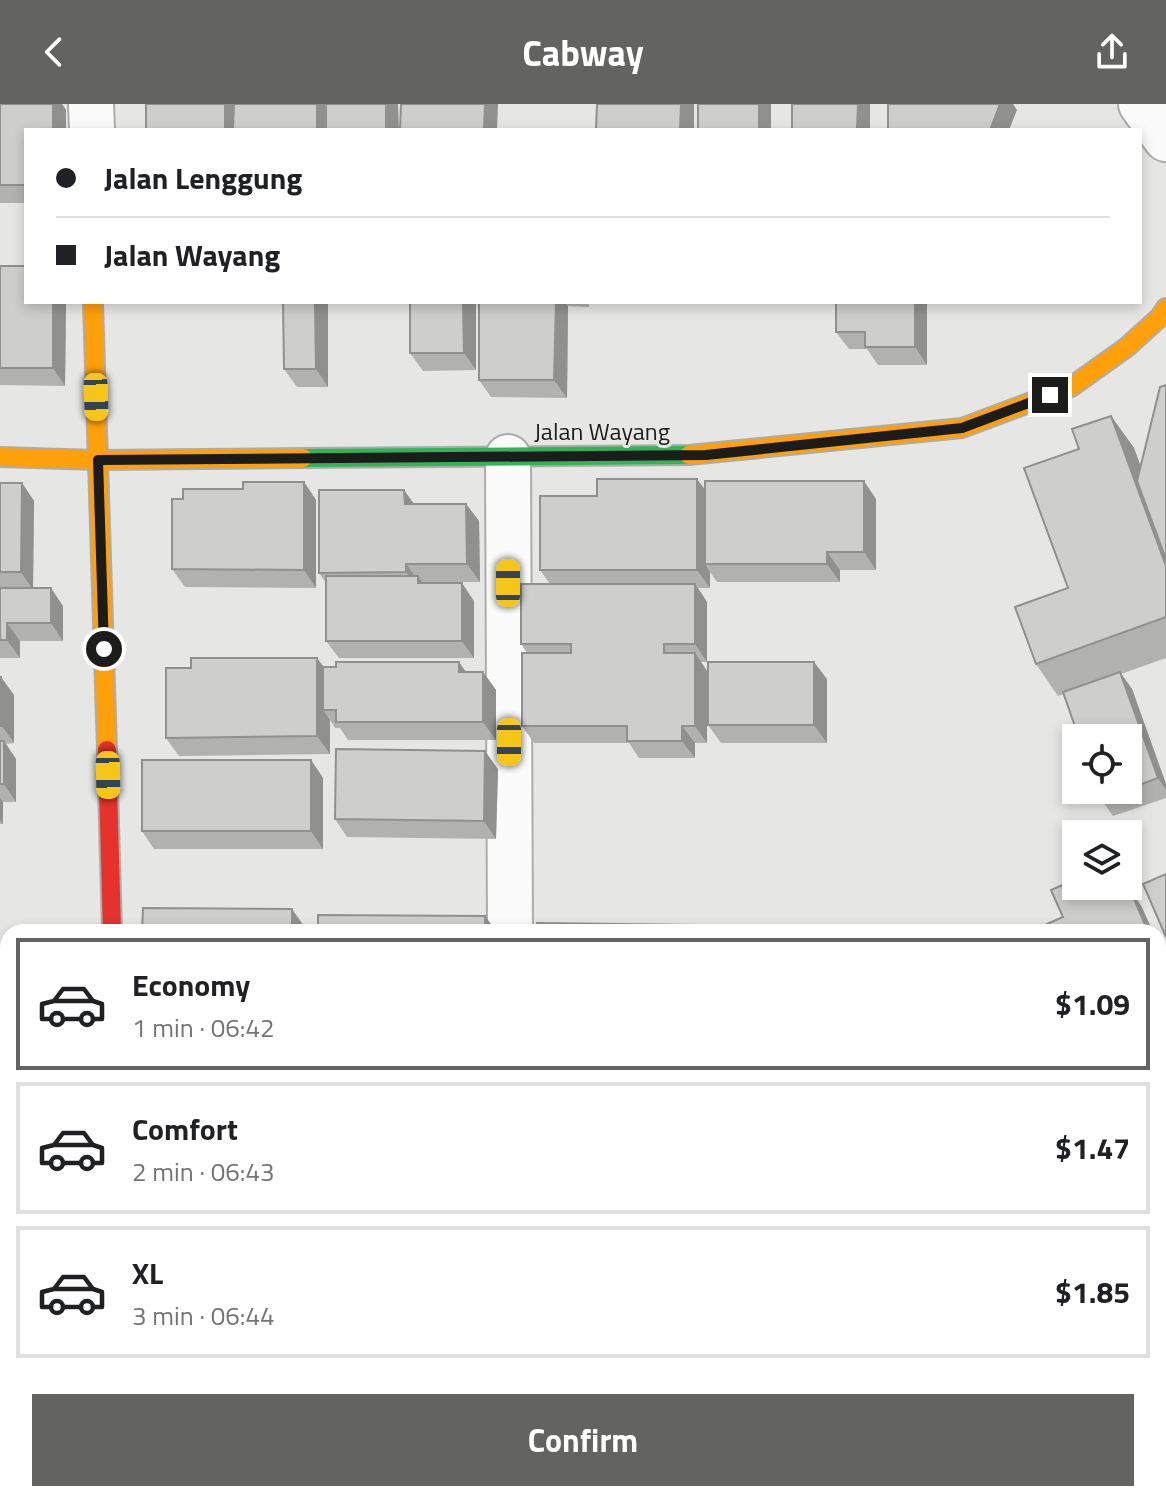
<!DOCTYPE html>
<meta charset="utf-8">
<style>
:root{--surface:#fff;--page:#f2f2f2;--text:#202124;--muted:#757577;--line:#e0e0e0;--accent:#636361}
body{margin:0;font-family:"Titillium Web",sans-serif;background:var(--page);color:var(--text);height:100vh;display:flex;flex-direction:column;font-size:30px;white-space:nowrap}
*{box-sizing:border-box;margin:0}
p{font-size:26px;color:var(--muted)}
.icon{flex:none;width:44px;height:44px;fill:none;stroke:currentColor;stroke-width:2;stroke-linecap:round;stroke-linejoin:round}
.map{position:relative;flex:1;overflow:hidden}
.sheet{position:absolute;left:0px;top:820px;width:1166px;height:578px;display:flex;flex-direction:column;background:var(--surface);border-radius:24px 24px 0 0;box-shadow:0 4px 12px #0003}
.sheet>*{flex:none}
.guide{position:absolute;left:24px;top:24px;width:1118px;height:176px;border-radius:0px;box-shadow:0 4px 12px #0003;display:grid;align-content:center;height:176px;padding:0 32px;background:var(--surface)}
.controls{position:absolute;left:1062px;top:620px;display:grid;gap:16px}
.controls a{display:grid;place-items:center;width:80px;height:80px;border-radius:0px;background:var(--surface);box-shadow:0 4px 12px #0003;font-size:40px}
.end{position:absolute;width:36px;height:36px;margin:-18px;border:10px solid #1c1c1a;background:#fff;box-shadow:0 0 0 4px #fff}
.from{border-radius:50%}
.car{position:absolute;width:24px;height:48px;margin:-24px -12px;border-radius:10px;box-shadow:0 0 6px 2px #0007;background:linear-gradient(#f5c518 24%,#345 0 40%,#f5c518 0 76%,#345 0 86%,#f5c518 0)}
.guide b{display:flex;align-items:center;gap:28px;height:76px;font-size:30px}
.guide b+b{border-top:2px solid var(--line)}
.guide i{width:20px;height:20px;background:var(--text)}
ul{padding:14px 0 0;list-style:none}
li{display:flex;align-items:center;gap:24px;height:132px;margin:0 16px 12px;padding:0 16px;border:4px solid var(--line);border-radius:0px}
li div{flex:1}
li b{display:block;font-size:30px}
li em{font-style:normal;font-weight:700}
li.active{border-color:var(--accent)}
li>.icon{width:72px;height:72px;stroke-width:1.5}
.button{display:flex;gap:16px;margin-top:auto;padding:16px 32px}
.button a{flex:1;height:92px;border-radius:0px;background:var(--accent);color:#fff;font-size:32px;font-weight:700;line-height:92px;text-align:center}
header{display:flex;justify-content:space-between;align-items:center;height:104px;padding:0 32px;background:var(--accent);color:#fff;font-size:36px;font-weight:700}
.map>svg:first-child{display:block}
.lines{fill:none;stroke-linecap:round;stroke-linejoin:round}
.street-casing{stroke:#acacaa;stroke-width:48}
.fast-casing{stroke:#acacaa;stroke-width:22}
.slow-casing{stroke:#acacaa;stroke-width:22}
.jam-casing{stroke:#acacaa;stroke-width:22}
.street{stroke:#fbfbfb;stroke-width:44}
.fast{stroke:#30b455;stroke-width:18}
.slow{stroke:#ff9f0a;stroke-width:18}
.jam{stroke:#e5322d;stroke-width:18}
.wall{fill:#b1b2af}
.shaded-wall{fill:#90918f}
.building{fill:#cecfcc;stroke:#90918f;stroke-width:2}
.route{stroke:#1c1c1a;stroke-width:10}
.labels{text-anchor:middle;stroke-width:6;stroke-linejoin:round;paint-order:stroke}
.street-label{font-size:24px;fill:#1c1c1a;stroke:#e7e8e3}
</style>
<header><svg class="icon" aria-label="back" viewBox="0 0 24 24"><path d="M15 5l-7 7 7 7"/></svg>Cabway<svg class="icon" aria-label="share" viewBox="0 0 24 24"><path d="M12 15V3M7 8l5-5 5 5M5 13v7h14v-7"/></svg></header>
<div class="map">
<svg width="1166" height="1397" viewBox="0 0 1166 1397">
<rect width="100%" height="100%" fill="#e6e7e4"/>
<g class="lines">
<defs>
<g id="street">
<polyline points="91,0 92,26"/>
<polyline points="1141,0 1166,35"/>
<polyline points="508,353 510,828"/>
<polyline points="1158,1081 1166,1114"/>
</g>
<g id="fast">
<polyline points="303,354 689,351"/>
<polyline points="0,1117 8,1117"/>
</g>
<g id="slow">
<polyline points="93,198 107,646"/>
<polyline points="689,351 962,324 1071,283 1127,243 1159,214 1166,204"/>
<polyline points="0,353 98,356 303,354"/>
</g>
<g id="jam">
<polyline points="107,646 112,828"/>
<polyline points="1158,1003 1166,1000"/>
</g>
</defs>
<use href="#street" class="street-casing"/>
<use href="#fast" class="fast-casing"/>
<use href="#slow" class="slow-casing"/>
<use href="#jam" class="jam-casing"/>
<use href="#street" class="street"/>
<use href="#fast" class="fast"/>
<use href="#slow" class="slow"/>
<use href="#jam" class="jam"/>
</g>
<g class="wall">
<polygon points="0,0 62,0 66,6 66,26 26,26 26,99 0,99"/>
<polygon points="0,162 26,198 66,198 65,282 0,281"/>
<polygon points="283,198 328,198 328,283 297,283 284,265"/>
<polygon points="476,198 476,266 423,267 410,249"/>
<polygon points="479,198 589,198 589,203 568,202 567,294 491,293 479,276"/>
<polygon points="927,198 927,261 878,261 867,245 849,245 836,228"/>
<polygon points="1166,281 1166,554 1121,570 1132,585 1166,680 1166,694 1113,712 1101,695 1098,686 1128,686 1128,634 1064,590 1058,592 1036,560 1068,484 1079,345 1111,312 1134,344 1141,363"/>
<polygon points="304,378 316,396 316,484 185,483 172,465 183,395 243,385"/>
<polygon points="0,379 22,379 34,397 33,484 63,502 63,537 20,537 20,554 0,554"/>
<polygon points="705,385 876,395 876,466 840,466 840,478 717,478 710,468 710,484 698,484 707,498 707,558 701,558 707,567 707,639 695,639 695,654 639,654 629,639 534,639 522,622 527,549 521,540 550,480 540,466 597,392"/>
<polygon points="414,400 466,400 479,417 480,478 422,478 423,479 474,497 474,554 339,554 326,537 326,479 319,469"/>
<polygon points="324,563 483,568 496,586 496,636 348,636 340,624 335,624 330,616 330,650 179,652 166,634"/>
<polygon points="0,573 14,591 14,639 6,640 16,655 16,698 3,698 3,720 0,720"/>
<polygon points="827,575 827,639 721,639 708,621"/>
<polygon points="311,656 323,674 323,745 154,745 142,727"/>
<polygon points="498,665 496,735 347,733 335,715"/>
<polygon points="1158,840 1166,858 1166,930 1158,934"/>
<rect x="0" y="1019" width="8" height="71"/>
<polygon points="0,1152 8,1153 8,1357 0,1356"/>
</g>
<g class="shaded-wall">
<polygon points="52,0 62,0 66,6 66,26 53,26"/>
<rect x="225" y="0" width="13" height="26"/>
<rect x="317" y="0" width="13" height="26"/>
<polygon points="386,0 398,0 399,26 386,26"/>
<polygon points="485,0 498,0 497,26 484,26"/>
<polygon points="681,0 694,0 694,26 680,26"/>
<rect x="759" y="0" width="12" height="26"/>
<polygon points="858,0 870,0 870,26 857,26"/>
<polygon points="1000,0 1013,0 1017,6 1009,26 990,26"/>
<polygon points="53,198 66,198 65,282 53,264"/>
<polygon points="315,198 328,198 328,283 316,265"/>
<polygon points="463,198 476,198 476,266 464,249"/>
<polygon points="556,198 565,198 568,202 567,294 554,276"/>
<polygon points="915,198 927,198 927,261 915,243"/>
<polygon points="1111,312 1134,344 1166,432 1166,462"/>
<polygon points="697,375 710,392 705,460 710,468 710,484 697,466"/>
<polygon points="864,377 876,395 876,466 864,448"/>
<polygon points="304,378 316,396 316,484 304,466"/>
<polygon points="22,379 34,397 33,486 21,468"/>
<polygon points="404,386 417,404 405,400"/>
<polygon points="466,400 479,417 480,478 467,460"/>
<polygon points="827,448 840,466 840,478 827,460"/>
<polygon points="406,460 418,476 418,472 430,490 419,486 406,468"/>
<polygon points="462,479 474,497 474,554 462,537"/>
<polygon points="695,480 707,498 707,558 695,540"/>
<polygon points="51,484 63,502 63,537 51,519"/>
<polygon points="7,519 20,537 20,554 7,536"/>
<polygon points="695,549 707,567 707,639 695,622"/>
<polygon points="317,554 330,571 323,606 330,616 330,650 317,632"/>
<polygon points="459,558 471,575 459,568"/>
<polygon points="814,558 827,575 827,639 814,621"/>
<polygon points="483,568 496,586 496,636 483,618"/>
<polygon points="1120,568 1132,585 1166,680 1166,686 1158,674"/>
<polygon points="1,573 14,591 14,639 2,622"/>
<polygon points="682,622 695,639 695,654 682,637"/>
<polygon points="4,637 16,655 16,698 4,680"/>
<polygon points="485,647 498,665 496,735 484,717"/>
<polygon points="311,656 323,674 323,745 311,727"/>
<polygon points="0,694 3,698 3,720 0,716"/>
<polygon points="1108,782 1112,782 1125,810 1112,792"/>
<polygon points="1130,785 1142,803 1153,828 1148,828"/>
<polygon points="292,805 304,822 304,828 292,828"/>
<polygon points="485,812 497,828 485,828"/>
<polygon points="1158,840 1166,858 1166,870 1158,851"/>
<polygon points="160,1390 162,1390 166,1397 160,1397"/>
<polygon points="907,1390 917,1390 920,1394 920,1397 907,1397"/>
<polygon points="1135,1390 1141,1390 1146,1397 1135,1397"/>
</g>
<g class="building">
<polygon points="0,0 53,0 53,26 26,26 26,81 0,81"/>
<rect x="146" y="0" width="79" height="26"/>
<polygon points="234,0 317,0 317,26 233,26"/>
<rect x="326" y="0" width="60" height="26"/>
<polygon points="401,0 485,0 484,26 400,26"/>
<polygon points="597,0 681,0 680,26 596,26"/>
<rect x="698" y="0" width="61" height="26"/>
<polygon points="792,0 858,0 857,26 792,26"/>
<polygon points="888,0 1000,0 990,26 888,26"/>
<polygon points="0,162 26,162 26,198 53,198 53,264 0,264"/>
<polygon points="283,198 315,198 316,265 284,265"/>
<polygon points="410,198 463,198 464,249 410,249"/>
<polygon points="479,198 556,198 554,276 479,276"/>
<polygon points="836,198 915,198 915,243 865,243 865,228 836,228"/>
<polygon points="1166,281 1166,455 1137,377 1160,283"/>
<polygon points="1111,312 1166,462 1166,513 1036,560 1015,503 1068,484 1024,364 1079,345 1072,325"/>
<polygon points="597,375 697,375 697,466 540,466 540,392 597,392"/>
<polygon points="705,377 864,377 864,448 827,448 827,460 705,460"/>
<polygon points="243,378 304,378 304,466 172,465 172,395 183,395 183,385 243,385"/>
<polygon points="0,379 22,379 21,468 0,468"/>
<polygon points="319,386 404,386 405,400 466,400 467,460 406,460 406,468 319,469"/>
<polygon points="326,472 418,472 418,479 462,479 462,537 326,537"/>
<polygon points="521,480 695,480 695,540 664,540 664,549 695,549 695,622 682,622 682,637 627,637 627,622 522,622 522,549 571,549 571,540 521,540"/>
<polygon points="0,484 51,484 51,519 7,519 7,536 0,536"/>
<polygon points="191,554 317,554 317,632 166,634 166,564 191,564"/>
<polygon points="336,558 459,558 459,568 483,568 483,618 336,618 336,606 323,606 323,563 336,563"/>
<rect x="708" y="558" width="106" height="63"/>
<polygon points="1120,568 1158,674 1128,685 1128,634 1079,634 1063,588"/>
<polygon points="0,573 1,573 2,622 0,622"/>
<rect x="0" y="637" width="4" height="43"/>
<polygon points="336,645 485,647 484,717 335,715"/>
<rect x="142" y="656" width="169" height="71"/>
<polygon points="1098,686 1125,686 1101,695"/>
<polygon points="1166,770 1166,833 1143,780"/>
<polygon points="1076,775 1076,782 1108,782 1112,792 1130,785 1148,828 1051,828 1047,820 1063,813 1051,786"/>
<polygon points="143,804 292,805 292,828 142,828"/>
<polygon points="318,811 485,812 485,828 318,828"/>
<polygon points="537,819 697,821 697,828 537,828"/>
<polygon points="1158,851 1166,870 1166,907 1158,911"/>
<rect x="0" y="1019" width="8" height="45"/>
<polygon points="0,1152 8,1153 8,1340 0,1339"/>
<polygon points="99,1390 160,1390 160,1397 98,1397"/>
<rect x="800" y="1390" width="107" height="7"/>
<polygon points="1028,1390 1135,1390 1135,1397 1029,1397"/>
</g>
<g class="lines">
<polyline class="route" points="104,545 98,356 706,351 962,324 1050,291"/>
</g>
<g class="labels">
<g class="street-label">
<text x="602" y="336">Jalan Wayang</text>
</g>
</g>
</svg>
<div class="controls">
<a><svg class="icon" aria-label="locate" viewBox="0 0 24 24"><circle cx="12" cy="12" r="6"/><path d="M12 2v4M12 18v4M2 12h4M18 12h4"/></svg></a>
<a><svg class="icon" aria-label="layers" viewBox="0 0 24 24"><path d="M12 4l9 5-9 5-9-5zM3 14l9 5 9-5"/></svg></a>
</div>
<i class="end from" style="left:104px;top:545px"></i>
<i class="end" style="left:1050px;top:291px"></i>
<i class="car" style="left:96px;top:293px;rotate:178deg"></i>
<i class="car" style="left:508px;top:479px;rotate:0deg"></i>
<i class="car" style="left:509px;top:638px;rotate:180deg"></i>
<i class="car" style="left:108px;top:671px;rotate:179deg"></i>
<div class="guide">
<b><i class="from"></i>Jalan Lenggung</b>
<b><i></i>Jalan Wayang</b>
</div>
<section class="sheet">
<ul>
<li class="active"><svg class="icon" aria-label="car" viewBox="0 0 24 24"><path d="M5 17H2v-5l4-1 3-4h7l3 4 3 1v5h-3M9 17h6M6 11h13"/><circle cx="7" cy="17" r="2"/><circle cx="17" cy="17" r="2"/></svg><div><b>Economy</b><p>1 min · 06:42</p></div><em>$1.09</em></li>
<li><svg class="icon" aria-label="car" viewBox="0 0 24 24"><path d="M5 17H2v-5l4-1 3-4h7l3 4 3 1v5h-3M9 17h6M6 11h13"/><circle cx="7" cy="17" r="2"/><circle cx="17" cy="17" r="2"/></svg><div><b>Comfort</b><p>2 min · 06:43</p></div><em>$1.47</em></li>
<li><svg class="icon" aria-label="car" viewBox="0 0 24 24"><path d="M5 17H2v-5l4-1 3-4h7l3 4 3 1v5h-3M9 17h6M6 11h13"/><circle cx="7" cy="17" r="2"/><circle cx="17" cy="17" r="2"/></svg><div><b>XL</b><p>3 min · 06:44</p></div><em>$1.85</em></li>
</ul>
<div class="button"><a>Confirm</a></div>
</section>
</div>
